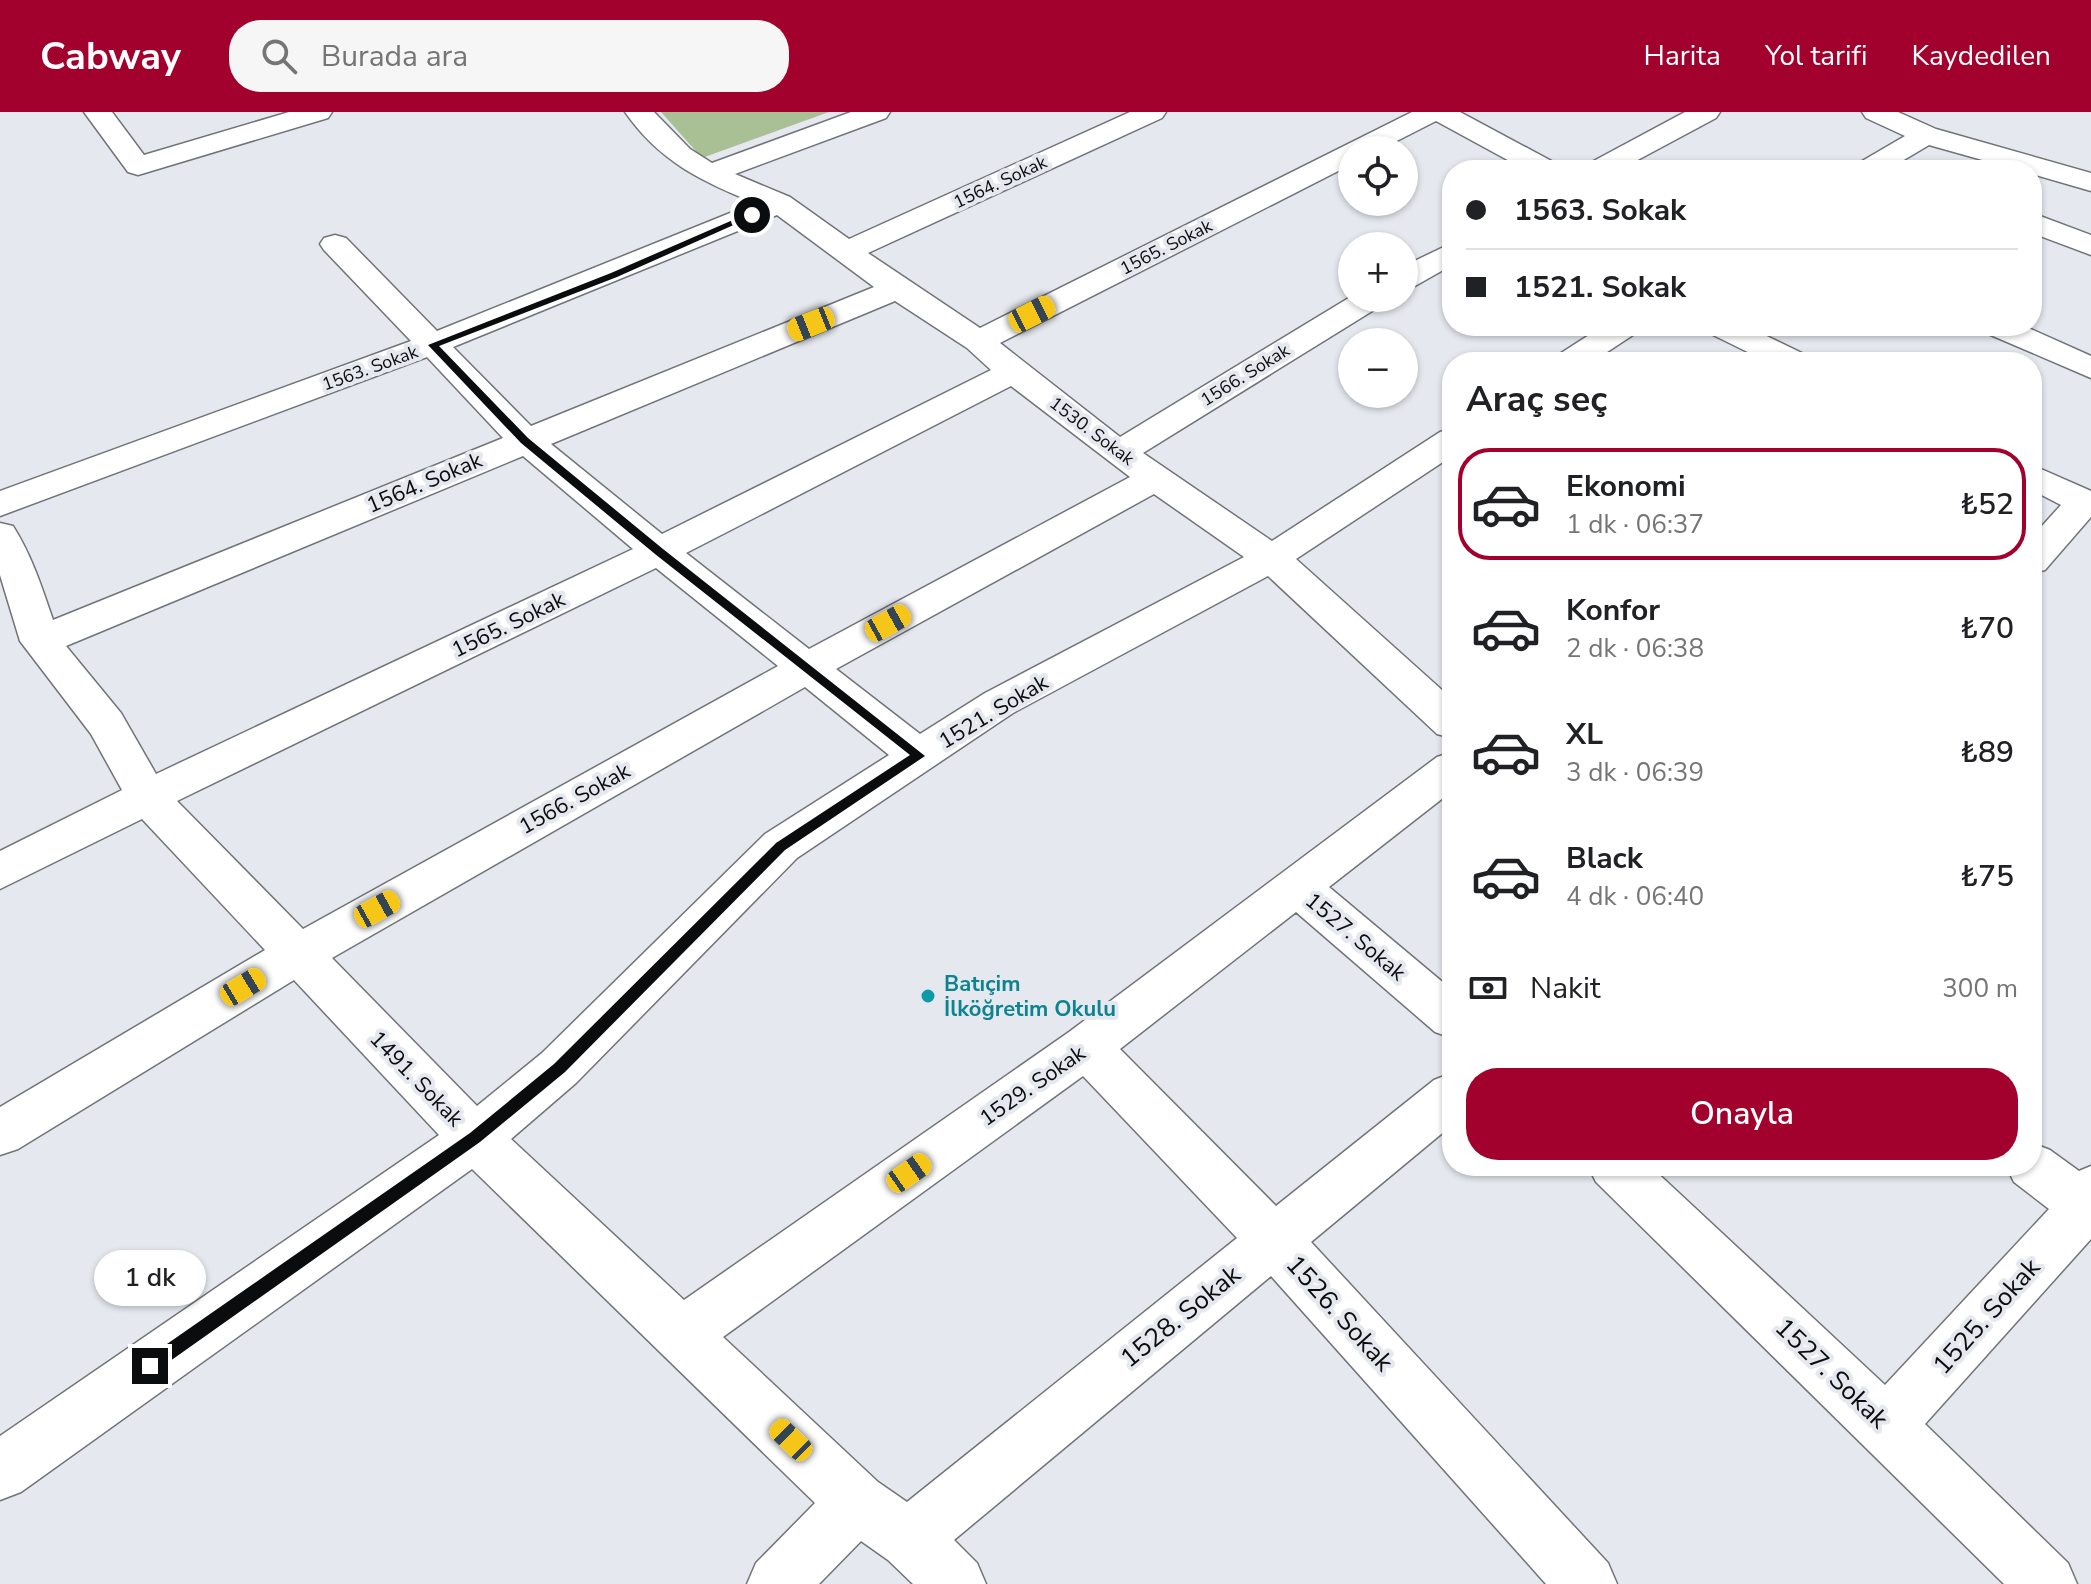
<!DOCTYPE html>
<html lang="tr">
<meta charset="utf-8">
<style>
:root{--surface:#fff;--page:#f6f6f6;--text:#202124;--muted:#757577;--line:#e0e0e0;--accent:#a2012d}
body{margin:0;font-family:"Nunito Sans",sans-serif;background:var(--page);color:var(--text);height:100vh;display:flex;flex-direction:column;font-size:30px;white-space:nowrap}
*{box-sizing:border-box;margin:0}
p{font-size:26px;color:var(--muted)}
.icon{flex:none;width:44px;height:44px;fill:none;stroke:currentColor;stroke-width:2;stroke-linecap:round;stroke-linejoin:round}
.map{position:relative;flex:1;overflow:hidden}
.side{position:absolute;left:1442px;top:240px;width:600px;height:824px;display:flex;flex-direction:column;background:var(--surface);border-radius:32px;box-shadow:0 2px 6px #0004}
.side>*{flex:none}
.top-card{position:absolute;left:1442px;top:48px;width:600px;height:176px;border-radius:32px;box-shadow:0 2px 6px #0004;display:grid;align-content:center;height:176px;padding:0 24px;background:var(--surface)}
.fabs{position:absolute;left:1338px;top:24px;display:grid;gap:16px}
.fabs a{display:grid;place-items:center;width:80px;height:80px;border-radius:50%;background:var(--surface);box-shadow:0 2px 6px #0004;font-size:40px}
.end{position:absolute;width:36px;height:36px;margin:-18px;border:10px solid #0b0c0e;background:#fff;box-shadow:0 0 0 4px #fff}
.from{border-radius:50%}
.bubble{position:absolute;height:56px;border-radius:28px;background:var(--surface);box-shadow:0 2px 6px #0004;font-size:26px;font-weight:600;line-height:56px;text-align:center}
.car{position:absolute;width:24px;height:48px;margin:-24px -12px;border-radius:10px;box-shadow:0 0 6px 2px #0007;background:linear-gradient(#f5c518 24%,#345 0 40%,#f5c518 0 76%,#345 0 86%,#f5c518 0)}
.top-card b{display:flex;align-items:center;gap:28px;height:76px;font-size:30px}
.top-card b+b{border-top:2px solid var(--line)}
.top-card i{width:20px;height:20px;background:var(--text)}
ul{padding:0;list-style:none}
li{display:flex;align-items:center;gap:24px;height:112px;margin:0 16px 12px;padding:0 8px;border:4px solid transparent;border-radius:32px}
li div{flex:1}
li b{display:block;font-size:30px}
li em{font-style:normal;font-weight:600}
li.active{border-color:var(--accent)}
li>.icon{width:72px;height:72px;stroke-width:1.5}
h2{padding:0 24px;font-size:36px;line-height:96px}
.pay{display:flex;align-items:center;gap:20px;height:88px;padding:0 24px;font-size:30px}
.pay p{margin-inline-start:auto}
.button{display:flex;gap:16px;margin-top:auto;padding:16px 24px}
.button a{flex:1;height:92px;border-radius:32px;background:var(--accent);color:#fff;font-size:32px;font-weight:600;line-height:92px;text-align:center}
header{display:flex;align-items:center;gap:48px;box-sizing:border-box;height:112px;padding:0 40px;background:var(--accent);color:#fff}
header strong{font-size:38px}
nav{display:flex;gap:44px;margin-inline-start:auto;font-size:28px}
.search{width:560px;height:72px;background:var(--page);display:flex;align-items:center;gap:20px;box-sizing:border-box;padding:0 28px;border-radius:32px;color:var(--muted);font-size:30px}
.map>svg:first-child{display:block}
.green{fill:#a9c094}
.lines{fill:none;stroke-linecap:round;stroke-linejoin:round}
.minor-casing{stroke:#707479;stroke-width:3}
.minor{fill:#fff;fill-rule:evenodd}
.route{fill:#0b0c0e}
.culture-dot{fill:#0f9aa8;stroke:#e5e9ef;stroke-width:3}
.labels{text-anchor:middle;stroke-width:8;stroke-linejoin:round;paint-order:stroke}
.far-street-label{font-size:18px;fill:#0b0c0e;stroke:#e5e9ef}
.street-label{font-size:22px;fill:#0b0c0e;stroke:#e5e9ef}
.culture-label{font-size:22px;font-weight:bold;fill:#0d838f;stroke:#e5e9ef;text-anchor:start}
.near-street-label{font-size:26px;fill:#0b0c0e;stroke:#e5e9ef}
</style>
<header>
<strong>Cabway</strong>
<div class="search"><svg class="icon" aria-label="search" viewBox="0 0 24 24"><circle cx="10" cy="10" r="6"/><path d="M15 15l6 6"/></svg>Burada ara</div>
<nav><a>Harita</a><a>Yol tarifi</a><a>Kaydedilen</a></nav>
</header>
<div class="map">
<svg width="2091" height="1472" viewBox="0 0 2091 1472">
<rect width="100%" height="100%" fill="#e5e9ef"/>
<polygon class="green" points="661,0 829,0 702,46"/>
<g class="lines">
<defs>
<g id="minor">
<polygon points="84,0 112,0 144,43 289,0 332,0 328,6 138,63 128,60"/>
<path d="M 625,0 L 654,0 L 690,37 L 712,51 L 851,0 L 890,0 L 886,6 L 735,62 L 790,85 L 849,127 L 1130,0 L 1166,0 L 1162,6 L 868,141 L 980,216 L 1412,0 L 1460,0 L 1557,52 L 1561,58 L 1526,58 L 1436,9 L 1379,38 L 1352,38 L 1352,52 L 1000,231 L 1120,325 L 1352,184 L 1387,186 L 1382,193 L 1143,341 L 1272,429 L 1440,320 L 1452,317 L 1452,344 L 1296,447 L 1452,587 L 1452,626 L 1437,622 L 1268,464 L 1013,601 L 797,746 L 576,971 L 511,1027 L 684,1188 L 1069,920 L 1437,645 L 1452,640 L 1452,679 L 1329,775 L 1452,878 L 1452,926 L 1435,920 L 1296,800 L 1120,937 L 1276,1094 L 1434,968 L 1452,961 L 1452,1013 L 1311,1130 L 1608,1451 L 1617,1472 L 1546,1472 L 1271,1164 L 954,1428 L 977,1451 L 986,1472 L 913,1472 L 888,1448 L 861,1429 L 819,1472 L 747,1472 L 756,1451 L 815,1391 L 472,1057 L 21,1380 L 0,1388 L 0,1324 L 439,1023 L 294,868 L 18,1037 L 0,1043 L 0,995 L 265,838 L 142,707 L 0,777 L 0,739 L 122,678 L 91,622 L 20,529 L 0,463 L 0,411 L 13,414 C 32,444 42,476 53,508 L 503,326 L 427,245 L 0,404 L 0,379 L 411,229 L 324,138 L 320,132 L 324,126 L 335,123 L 346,126 L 437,219 L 755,91 C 701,69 659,49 625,0 ZM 777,103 L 874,175 L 531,314 L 453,235 ZM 895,189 L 967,236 L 991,258 L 662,422 L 551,332 ZM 1011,274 L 1130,365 L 809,537 L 686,441 ZM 523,344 L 633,437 L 156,662 L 121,601 L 66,534 ZM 1154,382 L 1244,445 L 985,581 L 920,622 L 836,557 ZM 656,456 L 778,554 L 303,817 L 177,689 ZM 805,575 L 889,643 L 765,722 L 542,941 L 477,994 L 332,846 ZM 1083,964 L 1237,1126 L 907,1390 L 878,1370 L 723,1225 Z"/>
<polygon points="1685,0 1720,0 1716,6 1619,58 1584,58 1588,52"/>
<polygon points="1862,0 1898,0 1936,17 2091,61 2091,79 2032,62 2032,58 2018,58 1929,33 1887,58 1853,58 1857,52 1905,24 1866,6"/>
<polygon points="2032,101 2091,123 2091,143 2032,121"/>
<polygon points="1452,131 1452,153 1415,174 1404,176 1404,154"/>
<polygon points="1603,214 1641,214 1636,221 1592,250 1553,250 1558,243"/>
<polygon points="1704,214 1746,214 1806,243 1811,250 1768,250 1709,221"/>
<polygon points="1981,214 2024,214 2091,244 2091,266 1986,221"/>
<polygon points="2032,353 2091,379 2091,405 2045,458 2032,461 2032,425 2061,393 2032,378"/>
<polygon points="2032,1031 2050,1038 2079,1059 2091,1054 2091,1127 1925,1312 2068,1451 2077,1472 2004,1472 1596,1070 1588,1054 1650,1054 1885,1273 2049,1097 2014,1070 2006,1054 2032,1054"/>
</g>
</defs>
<use href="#minor" class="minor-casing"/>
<use href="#minor" class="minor"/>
</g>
<polygon class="route" points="749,101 756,103 617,165 439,234 528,326 663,437 925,644 785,738 565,960 480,1030 156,1259 144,1259 142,1254 144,1248 470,1021 554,952 776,731 910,643 655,442 521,331 428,233 611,161"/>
<circle class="culture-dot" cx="928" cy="884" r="8"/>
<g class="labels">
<g class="far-street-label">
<text transform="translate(1000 70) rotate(-25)" y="6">1564. Sokak</text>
<text transform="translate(1166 135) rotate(-27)" y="6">1565. Sokak</text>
<text transform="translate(370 256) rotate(-20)" y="6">1563. Sokak</text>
<text transform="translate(1245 263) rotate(-32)" y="6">1566. Sokak</text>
<text transform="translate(1092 319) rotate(37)" y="6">1530. Sokak</text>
</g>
<g class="street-label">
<text transform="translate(424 370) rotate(-23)" y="8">1564. Sokak</text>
<text transform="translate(508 512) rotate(-26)" y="8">1565. Sokak</text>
<text transform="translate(993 599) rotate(-31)" y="8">1521. Sokak</text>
<text transform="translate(574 686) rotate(-29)" y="8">1566. Sokak</text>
<text transform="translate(1356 824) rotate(40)" y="8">1527. Sokak</text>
<text transform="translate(417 966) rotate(46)" y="8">1491. Sokak</text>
<text transform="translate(1032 973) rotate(-35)" y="8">1529. Sokak</text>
</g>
<g class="culture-label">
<text x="944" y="879">Batıçim<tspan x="944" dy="25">İlköğretim Okulu</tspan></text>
</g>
<g class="near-street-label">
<text transform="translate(1340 1201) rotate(48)" y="9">1526. Sokak</text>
<text transform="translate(1180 1204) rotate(-39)" y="9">1528. Sokak</text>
<text transform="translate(1986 1204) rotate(-48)" y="9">1525. Sokak</text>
<text transform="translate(1832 1261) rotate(44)" y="9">1527. Sokak</text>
</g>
</g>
</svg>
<div class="fabs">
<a><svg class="icon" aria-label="locate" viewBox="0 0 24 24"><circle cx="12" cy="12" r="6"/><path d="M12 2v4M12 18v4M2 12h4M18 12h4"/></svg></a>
<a>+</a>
<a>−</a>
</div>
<i class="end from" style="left:752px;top:103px"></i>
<i class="end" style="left:150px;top:1254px"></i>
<div class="bubble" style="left:94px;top:1138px;width:112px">1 dk</div>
<i class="car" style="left:1032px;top:202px;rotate:63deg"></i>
<i class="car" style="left:811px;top:212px;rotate:248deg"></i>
<i class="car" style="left:888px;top:511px;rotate:61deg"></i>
<i class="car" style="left:377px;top:797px;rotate:61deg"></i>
<i class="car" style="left:243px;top:875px;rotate:59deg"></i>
<i class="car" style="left:909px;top:1061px;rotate:55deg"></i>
<i class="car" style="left:791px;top:1328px;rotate:314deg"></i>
<div class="top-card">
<b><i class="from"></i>1563. Sokak</b>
<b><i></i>1521. Sokak</b>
</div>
<section class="side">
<h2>Araç seç</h2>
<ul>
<li class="active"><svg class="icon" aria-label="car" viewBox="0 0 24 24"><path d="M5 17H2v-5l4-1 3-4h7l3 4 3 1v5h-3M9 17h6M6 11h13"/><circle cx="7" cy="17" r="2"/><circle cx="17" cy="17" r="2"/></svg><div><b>Ekonomi</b><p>1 dk · 06:37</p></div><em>₺52</em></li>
<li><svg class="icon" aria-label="car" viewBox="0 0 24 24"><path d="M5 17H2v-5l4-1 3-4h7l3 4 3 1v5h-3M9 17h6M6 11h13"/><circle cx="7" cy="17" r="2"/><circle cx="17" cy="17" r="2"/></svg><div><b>Konfor</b><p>2 dk · 06:38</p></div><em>₺70</em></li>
<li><svg class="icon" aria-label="car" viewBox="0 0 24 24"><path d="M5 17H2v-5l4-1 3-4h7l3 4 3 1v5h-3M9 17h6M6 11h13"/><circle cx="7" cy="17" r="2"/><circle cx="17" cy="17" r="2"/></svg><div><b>XL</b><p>3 dk · 06:39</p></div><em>₺89</em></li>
<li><svg class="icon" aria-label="car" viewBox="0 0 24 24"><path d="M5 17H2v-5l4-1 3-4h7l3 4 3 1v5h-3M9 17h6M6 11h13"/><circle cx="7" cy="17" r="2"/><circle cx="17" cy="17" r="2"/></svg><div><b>Black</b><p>4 dk · 06:40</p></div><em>₺75</em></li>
</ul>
<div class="pay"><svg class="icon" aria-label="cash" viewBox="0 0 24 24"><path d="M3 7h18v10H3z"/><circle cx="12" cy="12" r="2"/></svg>Nakit<p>300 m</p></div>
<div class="button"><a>Onayla</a></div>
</section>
</div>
